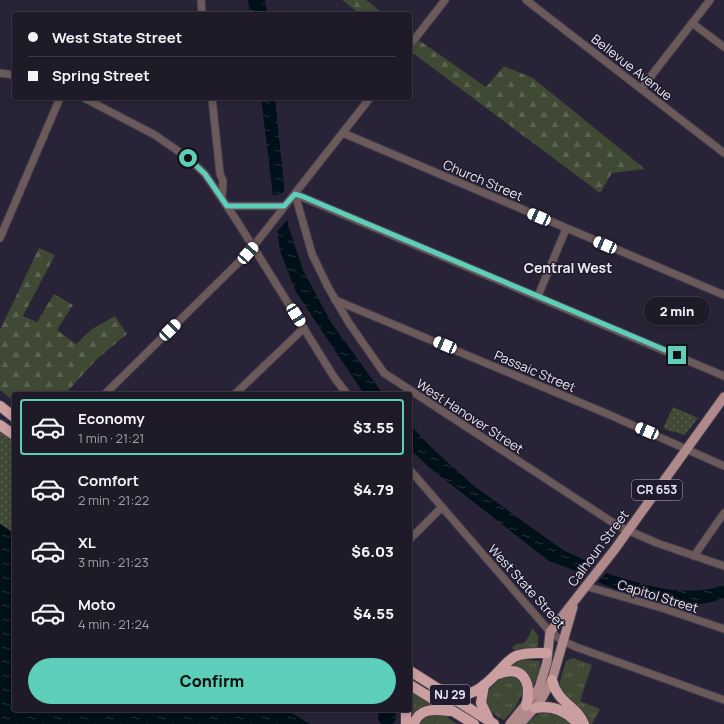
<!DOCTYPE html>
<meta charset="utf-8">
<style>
:root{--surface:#1e1a28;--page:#2b2734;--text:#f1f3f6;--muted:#a1a1a8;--line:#3c3845;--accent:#5dceb9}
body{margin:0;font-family:Manrope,sans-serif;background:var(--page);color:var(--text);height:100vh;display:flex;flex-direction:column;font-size:15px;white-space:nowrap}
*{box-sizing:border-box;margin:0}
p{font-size:13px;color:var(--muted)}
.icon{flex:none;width:22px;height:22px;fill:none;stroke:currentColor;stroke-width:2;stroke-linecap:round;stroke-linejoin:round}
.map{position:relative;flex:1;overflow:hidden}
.sheet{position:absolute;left:12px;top:392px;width:400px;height:320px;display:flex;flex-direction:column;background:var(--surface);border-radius:4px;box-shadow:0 2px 6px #0003,0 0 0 1px var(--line)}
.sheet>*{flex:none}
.top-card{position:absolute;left:12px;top:12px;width:400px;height:88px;border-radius:4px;box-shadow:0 2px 6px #0003,0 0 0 1px var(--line);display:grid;align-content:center;height:88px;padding:0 16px;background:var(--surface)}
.end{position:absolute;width:18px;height:18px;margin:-9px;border:5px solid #5dceb9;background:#111;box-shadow:0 0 0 2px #111}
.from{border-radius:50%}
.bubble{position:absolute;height:28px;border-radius:14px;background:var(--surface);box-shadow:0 2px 6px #0003,0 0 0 1px var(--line);font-size:13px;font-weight:800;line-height:28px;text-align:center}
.car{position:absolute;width:12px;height:24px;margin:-12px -6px;border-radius:5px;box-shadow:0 0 3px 1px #0007;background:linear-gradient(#fff 24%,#345 0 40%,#fff 0 76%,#345 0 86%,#fff 0)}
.top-card b{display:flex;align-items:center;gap:14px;height:38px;font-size:15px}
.top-card b+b{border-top:1px solid var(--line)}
.top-card i{width:10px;height:10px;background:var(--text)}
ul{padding:7px 0 0;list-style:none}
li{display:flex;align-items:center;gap:12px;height:56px;margin:0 8px 6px;padding:0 8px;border:2px solid transparent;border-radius:4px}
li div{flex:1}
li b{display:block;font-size:15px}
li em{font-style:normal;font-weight:800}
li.selected{border-color:var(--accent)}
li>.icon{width:36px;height:36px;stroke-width:1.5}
.action{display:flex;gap:8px;margin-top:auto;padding:8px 16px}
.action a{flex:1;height:46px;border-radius:24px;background:var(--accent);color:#111;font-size:16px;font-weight:800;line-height:46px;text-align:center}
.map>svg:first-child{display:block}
.grass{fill:url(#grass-tufts)}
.forest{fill:url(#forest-firs)}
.park{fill:url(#park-dots)}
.water{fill:url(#water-ripples)}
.pier{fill:#282336}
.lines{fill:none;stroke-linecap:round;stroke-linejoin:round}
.stream{stroke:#001018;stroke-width:2}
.minor-casing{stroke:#433f51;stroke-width:9}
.major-casing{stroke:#433f51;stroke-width:11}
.highway-casing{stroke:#433f51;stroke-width:12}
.minor{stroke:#6c5959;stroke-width:7}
.major{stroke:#b08a8b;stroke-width:9}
.highway{stroke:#cb9e9f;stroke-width:10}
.route{stroke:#5dceb9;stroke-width:5}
.labels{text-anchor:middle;stroke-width:3;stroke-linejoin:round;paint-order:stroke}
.shield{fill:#1f1a2c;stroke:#aeaab9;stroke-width:1}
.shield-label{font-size:12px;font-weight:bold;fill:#ebe8f5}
.street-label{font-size:13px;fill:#ebe8f5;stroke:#1f1a2c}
.neighbourhood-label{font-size:14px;font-weight:bold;fill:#ebe8f5;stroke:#1f1a2c}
</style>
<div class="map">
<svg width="724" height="724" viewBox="0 0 724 724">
<defs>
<pattern id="grass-tufts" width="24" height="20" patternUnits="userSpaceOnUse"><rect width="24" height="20" fill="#3f4934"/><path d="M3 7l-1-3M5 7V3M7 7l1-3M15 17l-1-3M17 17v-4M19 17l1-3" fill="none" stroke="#5b6352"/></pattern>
<pattern id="forest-firs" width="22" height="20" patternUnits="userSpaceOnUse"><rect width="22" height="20" fill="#3f4934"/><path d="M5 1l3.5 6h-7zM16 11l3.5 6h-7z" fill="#5b6352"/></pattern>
<pattern id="park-dots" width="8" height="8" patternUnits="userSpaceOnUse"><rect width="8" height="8" fill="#3f4934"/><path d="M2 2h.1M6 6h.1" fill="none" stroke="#5b6352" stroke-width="1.8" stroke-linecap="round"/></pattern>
<pattern id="water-ripples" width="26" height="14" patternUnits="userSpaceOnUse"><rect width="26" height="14" fill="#001018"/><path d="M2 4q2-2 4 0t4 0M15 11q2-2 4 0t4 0" fill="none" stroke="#25333a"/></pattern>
</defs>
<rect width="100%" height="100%" fill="#282336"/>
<g class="grass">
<polygon points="532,628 538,635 538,648 516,651 512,648 516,644 524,643 529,636"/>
<polygon points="573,658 592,665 580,701 600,709 592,724 589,724 558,688 566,661"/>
<path d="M 516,659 L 540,661 L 539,673 L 532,688 C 530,669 519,670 504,667 Z"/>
<path d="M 508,675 L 518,678 L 525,688 L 515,708 L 504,720 C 491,714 486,708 485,693 L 501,678 Z"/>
<path d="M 410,691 L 433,704 C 421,707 416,710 409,720 Z"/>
<polygon points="556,710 574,724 526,724 542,711"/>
<path d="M 434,713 L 444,715 L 457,724 L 420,724 C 421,717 428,715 434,713 Z"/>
</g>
<g class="forest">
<polygon points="342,0 366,0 384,14 360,14"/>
<polygon points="410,34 486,87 504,66 533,78 645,169 612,173 600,193 410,51"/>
<polygon points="39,248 55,255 23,316 37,322 54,294 73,305 57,330 76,344 92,329 115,316 127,334 97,359 65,394 14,394 14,401 0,390 0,330"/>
</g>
<g class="park">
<polygon points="673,407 698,418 685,435 665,429 664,426"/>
<polygon points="0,425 14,435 14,533 0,524"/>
</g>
<g class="water">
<polygon points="248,0 265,0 267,14 250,14"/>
<polygon points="261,98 275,98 288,225 303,270 332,324 383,394 364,394 296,292 280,251"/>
<polygon points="410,425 433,449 474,486 563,550 591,563 582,573 549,561 430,468 410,449"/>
<polygon points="0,524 14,533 14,710 287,710 310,724 0,724"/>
<path d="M 606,573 C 645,585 684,599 724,585 L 724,598 C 692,610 668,604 636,595 C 623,592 611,588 598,582 Z"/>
<circle cx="387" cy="717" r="9"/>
</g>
<polygon class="pier" points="285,190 288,219 276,233 271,195 281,194"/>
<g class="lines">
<polyline class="stream" points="320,394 324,392"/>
<defs>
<g id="minor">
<polyline points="201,0 202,14"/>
<polyline points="526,0 724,153"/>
<polyline points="692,23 724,47"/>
<polyline points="410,45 445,0"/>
<polyline points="0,73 14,75"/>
<polyline points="641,89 710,0"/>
<polyline points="84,98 155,135 188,158 205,174 237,221 334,377 347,394"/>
<polyline points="212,98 220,174 223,181 222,198"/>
<polyline points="343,133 724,295"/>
<polyline points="295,194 312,254 328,287 349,323 384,373 618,526 657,543 724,566"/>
<polyline points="295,194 724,376"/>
<polyline points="227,206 284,206"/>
<polyline points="0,238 60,98"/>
<polyline points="538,296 566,229"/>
<polyline points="335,300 610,415 724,466"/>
<polyline points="105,394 248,253 370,98"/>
<polyline points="235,394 304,328"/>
<polyline points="410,470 550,632 563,641 576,647 724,700"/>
<polyline points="410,539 442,507"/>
<polyline points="694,556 724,513"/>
<polyline points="585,586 665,609 724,629"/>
</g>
<g id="major">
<polyline points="510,724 539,688 547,662 550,632 615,549 724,397"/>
<polyline points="520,724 539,703 552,680 573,607"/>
</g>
<g id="highway">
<polyline points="0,406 14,417"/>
<polyline points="0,425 14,435"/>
<polyline points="410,671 494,724"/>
<path d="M 498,674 C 524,664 532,683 526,706"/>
<path d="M 552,680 C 557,703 577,706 584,724"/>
<polyline points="410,685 474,724"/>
<polyline points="484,685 481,703 489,720"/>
<path d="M 453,697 C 475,695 485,686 500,670 C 505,665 509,659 516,656 C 526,652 537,653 547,653"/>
<path d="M 535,708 C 551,705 564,709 576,722"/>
<polyline points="406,724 406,710"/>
<path d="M 414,724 C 419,708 434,709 449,711"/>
</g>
</defs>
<use href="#minor" class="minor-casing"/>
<use href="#major" class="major-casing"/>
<use href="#highway" class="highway-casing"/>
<use href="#minor" class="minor"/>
<use href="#major" class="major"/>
<use href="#highway" class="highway"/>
</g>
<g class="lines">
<polyline class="route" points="188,158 205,174 227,206 284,206 295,194 304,197 677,355"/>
</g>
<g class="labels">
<g class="shield">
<rect x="632" y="480" width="50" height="20" rx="3"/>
<rect x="430" y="685" width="40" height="20" rx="3"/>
</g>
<g class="shield-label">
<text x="657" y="494">CR 653</text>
<text x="450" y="699">NJ 29</text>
</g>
<g class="street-label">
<text transform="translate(632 67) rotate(38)" y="5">Bellevue Avenue</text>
<text transform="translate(483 180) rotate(23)" y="5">Church Street</text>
<text transform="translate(535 371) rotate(23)" y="5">Passaic Street</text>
<text transform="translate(470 416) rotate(33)" y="5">West Hanover Street</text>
<text transform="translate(598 548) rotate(-53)" y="5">Calhoun Street</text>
<text transform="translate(527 586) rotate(48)" y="5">West State Street</text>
<text transform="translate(658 596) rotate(17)" y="5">Capitol Street</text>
</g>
<g class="neighbourhood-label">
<text x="568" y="273">Central West</text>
</g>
</g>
</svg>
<i class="end from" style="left:188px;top:158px"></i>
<i class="end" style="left:677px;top:355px"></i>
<div class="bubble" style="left:644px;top:297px;width:66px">2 min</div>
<i class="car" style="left:539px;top:217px;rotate:294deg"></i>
<i class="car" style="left:605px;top:245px;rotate:293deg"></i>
<i class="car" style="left:248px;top:253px;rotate:41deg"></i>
<i class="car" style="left:296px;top:315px;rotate:148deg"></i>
<i class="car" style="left:170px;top:330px;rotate:45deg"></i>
<i class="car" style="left:445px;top:345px;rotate:293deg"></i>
<i class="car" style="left:647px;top:431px;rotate:293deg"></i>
<div class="top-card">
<b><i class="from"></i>West State Street</b>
<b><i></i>Spring Street</b>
</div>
<section class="sheet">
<ul>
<li class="selected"><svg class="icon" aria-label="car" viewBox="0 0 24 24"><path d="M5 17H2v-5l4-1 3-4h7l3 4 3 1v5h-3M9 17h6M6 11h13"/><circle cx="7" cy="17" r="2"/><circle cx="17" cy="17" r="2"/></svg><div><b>Economy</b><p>1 min · 21:21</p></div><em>$3.55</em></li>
<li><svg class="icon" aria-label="car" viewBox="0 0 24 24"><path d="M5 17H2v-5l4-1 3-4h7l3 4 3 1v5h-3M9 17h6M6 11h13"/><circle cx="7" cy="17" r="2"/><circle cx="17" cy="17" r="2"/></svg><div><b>Comfort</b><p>2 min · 21:22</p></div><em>$4.79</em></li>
<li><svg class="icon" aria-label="car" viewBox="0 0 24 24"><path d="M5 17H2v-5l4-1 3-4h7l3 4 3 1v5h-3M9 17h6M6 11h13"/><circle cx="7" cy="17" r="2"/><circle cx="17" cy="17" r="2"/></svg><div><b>XL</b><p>3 min · 21:23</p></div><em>$6.03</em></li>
<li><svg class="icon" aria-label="car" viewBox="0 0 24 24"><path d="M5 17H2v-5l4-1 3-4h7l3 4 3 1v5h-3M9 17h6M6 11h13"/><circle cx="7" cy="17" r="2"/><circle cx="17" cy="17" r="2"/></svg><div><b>Moto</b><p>4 min · 21:24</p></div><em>$4.55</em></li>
</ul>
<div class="action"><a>Confirm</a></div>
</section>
</div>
